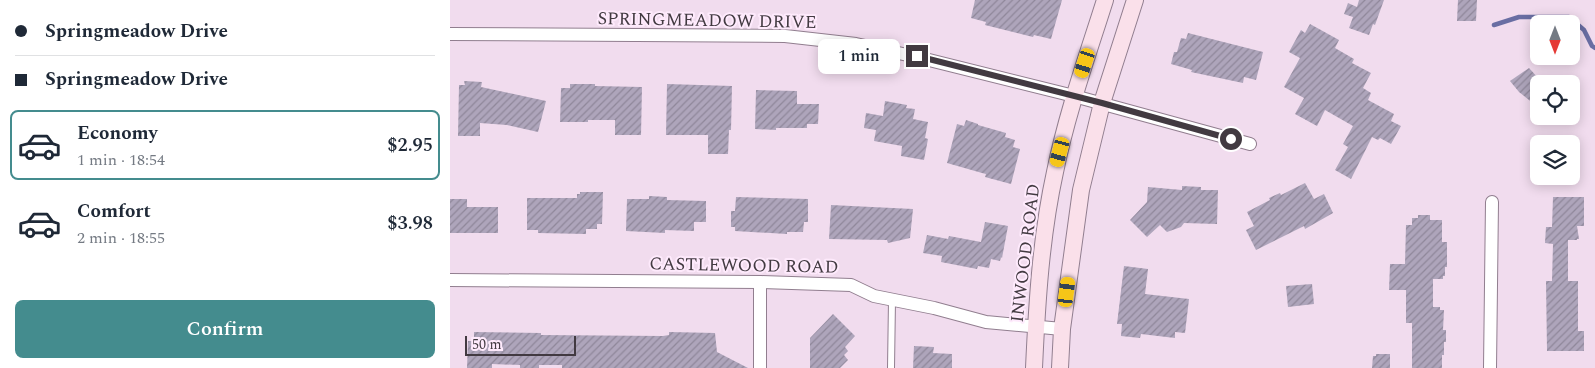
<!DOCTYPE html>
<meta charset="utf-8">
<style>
:root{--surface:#fff;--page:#f2f2f3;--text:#1f2937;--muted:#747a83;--line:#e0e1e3;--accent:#448c8e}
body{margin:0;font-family:Spectral,serif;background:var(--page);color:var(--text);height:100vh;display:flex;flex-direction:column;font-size:19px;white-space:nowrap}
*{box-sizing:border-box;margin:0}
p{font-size:16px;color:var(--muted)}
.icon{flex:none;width:28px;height:28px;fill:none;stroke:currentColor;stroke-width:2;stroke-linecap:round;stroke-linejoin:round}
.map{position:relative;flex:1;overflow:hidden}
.panel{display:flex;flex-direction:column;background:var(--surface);width:450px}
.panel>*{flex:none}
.hud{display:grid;align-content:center;height:110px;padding:0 15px;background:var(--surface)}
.needle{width:32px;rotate:180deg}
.controls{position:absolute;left:1080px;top:15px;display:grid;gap:10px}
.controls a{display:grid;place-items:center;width:50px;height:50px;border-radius:8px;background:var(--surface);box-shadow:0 2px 12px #0003;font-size:25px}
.scale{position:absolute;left:15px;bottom:12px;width:111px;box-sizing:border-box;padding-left:5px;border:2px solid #423a41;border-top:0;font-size:14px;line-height:18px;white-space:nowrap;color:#423a41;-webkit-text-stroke:4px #feeafc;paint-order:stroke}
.end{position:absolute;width:22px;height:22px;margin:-11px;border:6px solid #423a41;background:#fff;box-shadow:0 0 0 2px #fff}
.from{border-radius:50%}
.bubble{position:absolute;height:35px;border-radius:8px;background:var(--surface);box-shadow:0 2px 12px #0003;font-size:16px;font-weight:600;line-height:35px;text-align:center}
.car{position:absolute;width:15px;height:30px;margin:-15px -8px;border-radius:6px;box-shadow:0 0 4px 1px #0007;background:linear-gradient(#f5c518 24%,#345 0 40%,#f5c518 0 76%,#345 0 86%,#f5c518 0)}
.hud b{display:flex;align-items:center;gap:18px;height:48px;font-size:19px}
.hud b+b{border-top:1px solid var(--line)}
.hud i{width:12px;height:12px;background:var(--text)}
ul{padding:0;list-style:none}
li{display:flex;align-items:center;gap:15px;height:70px;margin:0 10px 8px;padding:0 5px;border:2px solid transparent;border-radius:8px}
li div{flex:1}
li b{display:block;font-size:19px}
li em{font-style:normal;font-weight:600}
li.current{border-color:var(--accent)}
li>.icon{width:45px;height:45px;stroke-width:1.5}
.primary-button{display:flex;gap:10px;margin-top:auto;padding:10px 15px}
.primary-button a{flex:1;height:58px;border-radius:8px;background:var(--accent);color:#fff;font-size:20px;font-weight:600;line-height:58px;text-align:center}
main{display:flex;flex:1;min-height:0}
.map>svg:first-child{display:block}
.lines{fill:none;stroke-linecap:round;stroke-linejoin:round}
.stream{stroke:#696ea3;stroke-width:4.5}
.building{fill:url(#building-hatch)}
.lane-casing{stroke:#917e8f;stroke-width:8}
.street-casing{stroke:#917e8f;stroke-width:14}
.secondary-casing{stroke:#917e8f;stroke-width:18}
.lane{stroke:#fff;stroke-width:6}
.street{stroke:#fff;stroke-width:12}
.secondary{stroke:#fae0ea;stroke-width:16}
.route{stroke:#423a41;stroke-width:6}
.labels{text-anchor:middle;stroke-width:4;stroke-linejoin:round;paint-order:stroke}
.street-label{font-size:18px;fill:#423a41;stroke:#feeafc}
</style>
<main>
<section class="panel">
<div class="hud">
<b><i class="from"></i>Springmeadow Drive</b>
<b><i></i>Springmeadow Drive</b>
</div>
<ul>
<li class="current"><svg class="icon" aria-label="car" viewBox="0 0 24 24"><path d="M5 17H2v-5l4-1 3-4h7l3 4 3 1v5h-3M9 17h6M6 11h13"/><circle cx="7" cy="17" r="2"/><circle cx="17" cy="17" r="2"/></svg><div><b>Economy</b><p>1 min · 18:54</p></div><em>$2.95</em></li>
<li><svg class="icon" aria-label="car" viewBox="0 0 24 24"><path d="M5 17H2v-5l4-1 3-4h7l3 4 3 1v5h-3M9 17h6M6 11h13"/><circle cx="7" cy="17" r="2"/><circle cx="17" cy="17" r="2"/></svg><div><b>Comfort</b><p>2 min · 18:55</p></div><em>$3.98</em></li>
</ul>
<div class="primary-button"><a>Confirm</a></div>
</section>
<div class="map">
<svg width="1145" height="368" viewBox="0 0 1145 368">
<defs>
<pattern id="building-hatch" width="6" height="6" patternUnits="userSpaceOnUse" patternTransform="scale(1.25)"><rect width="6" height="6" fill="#aea5bb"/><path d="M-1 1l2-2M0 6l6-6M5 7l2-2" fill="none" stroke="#8f879a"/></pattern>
</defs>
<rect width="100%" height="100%" fill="#f1dcee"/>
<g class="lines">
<polyline class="stream" points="1044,25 1069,17 1119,17 1134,30 1142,46 1145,48"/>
</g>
<g class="building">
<polygon points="525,0 612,0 601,39 584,35 583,37 535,25 536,22 521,18"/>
<polygon points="909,0 934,0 925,25 923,24 919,35 899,28 903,17 894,14 898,3 907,7"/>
<polygon points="1008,0 1027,0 1026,21 1007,21"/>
<polygon points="860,24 889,40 885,48 904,59 902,63 921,73 913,88 921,93 918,100 944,114 941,121 951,126 941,144 930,138 928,140 922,137 901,179 885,170 898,147 893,144 903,126 875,110 867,126 845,114 854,98 834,87 850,58 839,52 851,30 855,33"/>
<polygon points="738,33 813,52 806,80 794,77 793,83 741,72 742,70 721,64 724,52 727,52 731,38 736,39"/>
<polygon points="1079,68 1089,79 1089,108 1069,92 1060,81"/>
<polygon points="14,81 32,82 31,87 96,101 88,132 57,125 30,123 30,136 8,136 9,85 15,85"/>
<polygon points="120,84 145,84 145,86 192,87 191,135 165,135 165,120 138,120 138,122 110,122 111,88 120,88"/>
<polygon points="217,84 282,86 281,130 279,130 278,154 258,154 258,135 216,135"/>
<polygon points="306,90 347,91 347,104 369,104 368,124 357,124 357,128 326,128 326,130 305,129"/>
<polygon points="435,101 457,105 456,108 465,109 463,119 478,122 475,138 478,139 474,160 451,156 452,146 424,141 426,130 414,128 416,113 433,116"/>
<polygon points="516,120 528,124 528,125 556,133 555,137 565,140 563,147 570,149 561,184 535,177 536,174 532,173 497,163 507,124 514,126"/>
<polygon points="855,183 864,199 874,194 883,213 855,229 854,226 806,250 796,230 804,226 797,212 820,200 819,198 830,193 831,195"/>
<polygon points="732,186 751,187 751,190 768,190 767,224 734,223 731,227 717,232 710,225 697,237 680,220 697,202 698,187 732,190"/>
<polygon points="130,192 153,192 152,224 147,224 147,229 136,229 136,234 88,233 88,230 77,230 77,198 127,198 127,194 130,194"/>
<polygon points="199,196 217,197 217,200 256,201 256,222 244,222 244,231 215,230 215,233 176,231 177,199 199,199"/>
<polygon points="286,197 358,199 358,222 354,222 353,232 337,232 337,234 285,231 285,227 281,227 281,211 285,211"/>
<polygon points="1103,197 1134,197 1134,226 1127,226 1129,239 1127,239 1127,240 1118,240 1118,281 1128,281 1128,331 1134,331 1134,351 1097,351 1096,281 1102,281 1103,244 1095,243 1096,227 1102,227"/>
<polygon points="0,199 17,199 17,207 48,207 48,233 0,233"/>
<polygon points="381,205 463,209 460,238 438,243 437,240 379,239"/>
<polygon points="968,215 980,215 980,220 992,220 992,242 997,242 997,267 995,267 995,276 993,276 993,279 983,279 983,307 990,307 990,310 994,310 993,330 996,330 996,342 994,342 994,355 992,355 992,368 962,368 962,323 956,323 956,290 939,290 940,264 955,264 956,225 962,225 962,218 968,218"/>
<polygon points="535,222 558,226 552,258 551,257 550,261 541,259 539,268 528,266 527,269 491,262 492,256 473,253 477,235 498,239 499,236 531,242"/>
<polygon points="674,266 698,269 695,294 739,299 735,333 725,332 725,338 691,334 690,338 671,336 672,324 667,324"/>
<polygon points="862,284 864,304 838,307 836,286"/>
<polygon points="383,314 405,336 395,347 398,351 394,355 398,360 390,368 360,368 360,338"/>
<polygon points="24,332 91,333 91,335 213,336 219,335 219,332 265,333 267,352 298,368 112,368 112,365 89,365 89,368 70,368 70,365 42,364 42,368 17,368 18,341 24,341"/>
<polygon points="464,346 484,347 483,353 502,354 502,368 463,368"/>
<polygon points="926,354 940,354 940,368 922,368 923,356 926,356"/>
</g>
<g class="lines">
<defs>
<polyline id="lane" points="441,368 442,300"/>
<g id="street">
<polyline points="0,34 335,36 406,44 467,57 624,96 800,144"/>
<polyline points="0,280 310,282 401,285 424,296 484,308 536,322 612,329"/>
<polyline points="310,282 310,368"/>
<polyline points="1040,368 1042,202"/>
</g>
<g id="secondary">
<path d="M 584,368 C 587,302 591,236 605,172 C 617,113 637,57 655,0"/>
<polyline points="610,368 612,329 631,190 652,103 685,0"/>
</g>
</defs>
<use href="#lane" class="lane-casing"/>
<use href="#street" class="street-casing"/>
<use href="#secondary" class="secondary-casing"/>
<use href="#lane" class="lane"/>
<use href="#street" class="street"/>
<use href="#secondary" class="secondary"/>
</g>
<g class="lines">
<polyline class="route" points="467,56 652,103 781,139"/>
</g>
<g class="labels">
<g class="street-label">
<text transform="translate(257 20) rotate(1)" y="6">SPRINGMEADOW DRIVE</text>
<text transform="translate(575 253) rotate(-83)" y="6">INWOOD ROAD</text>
<text transform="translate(294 265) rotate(1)" y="6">CASTLEWOOD ROAD</text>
</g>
</g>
</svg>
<div class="controls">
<a><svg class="needle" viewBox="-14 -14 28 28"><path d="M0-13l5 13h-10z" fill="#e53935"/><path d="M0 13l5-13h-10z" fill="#747a83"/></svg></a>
<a><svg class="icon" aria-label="locate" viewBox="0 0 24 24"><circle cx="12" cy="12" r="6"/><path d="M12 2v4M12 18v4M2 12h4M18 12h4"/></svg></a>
<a><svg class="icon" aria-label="layers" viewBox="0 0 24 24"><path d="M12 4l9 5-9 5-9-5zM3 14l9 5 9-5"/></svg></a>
</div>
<div class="scale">50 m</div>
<i class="end from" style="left:781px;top:139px"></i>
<i class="end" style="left:467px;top:56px"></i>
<div class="bubble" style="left:368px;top:39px;width:82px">1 min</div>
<i class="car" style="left:635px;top:63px;rotate:198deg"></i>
<i class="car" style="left:610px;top:152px;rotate:195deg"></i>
<i class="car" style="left:617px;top:292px;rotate:7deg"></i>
</div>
</main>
